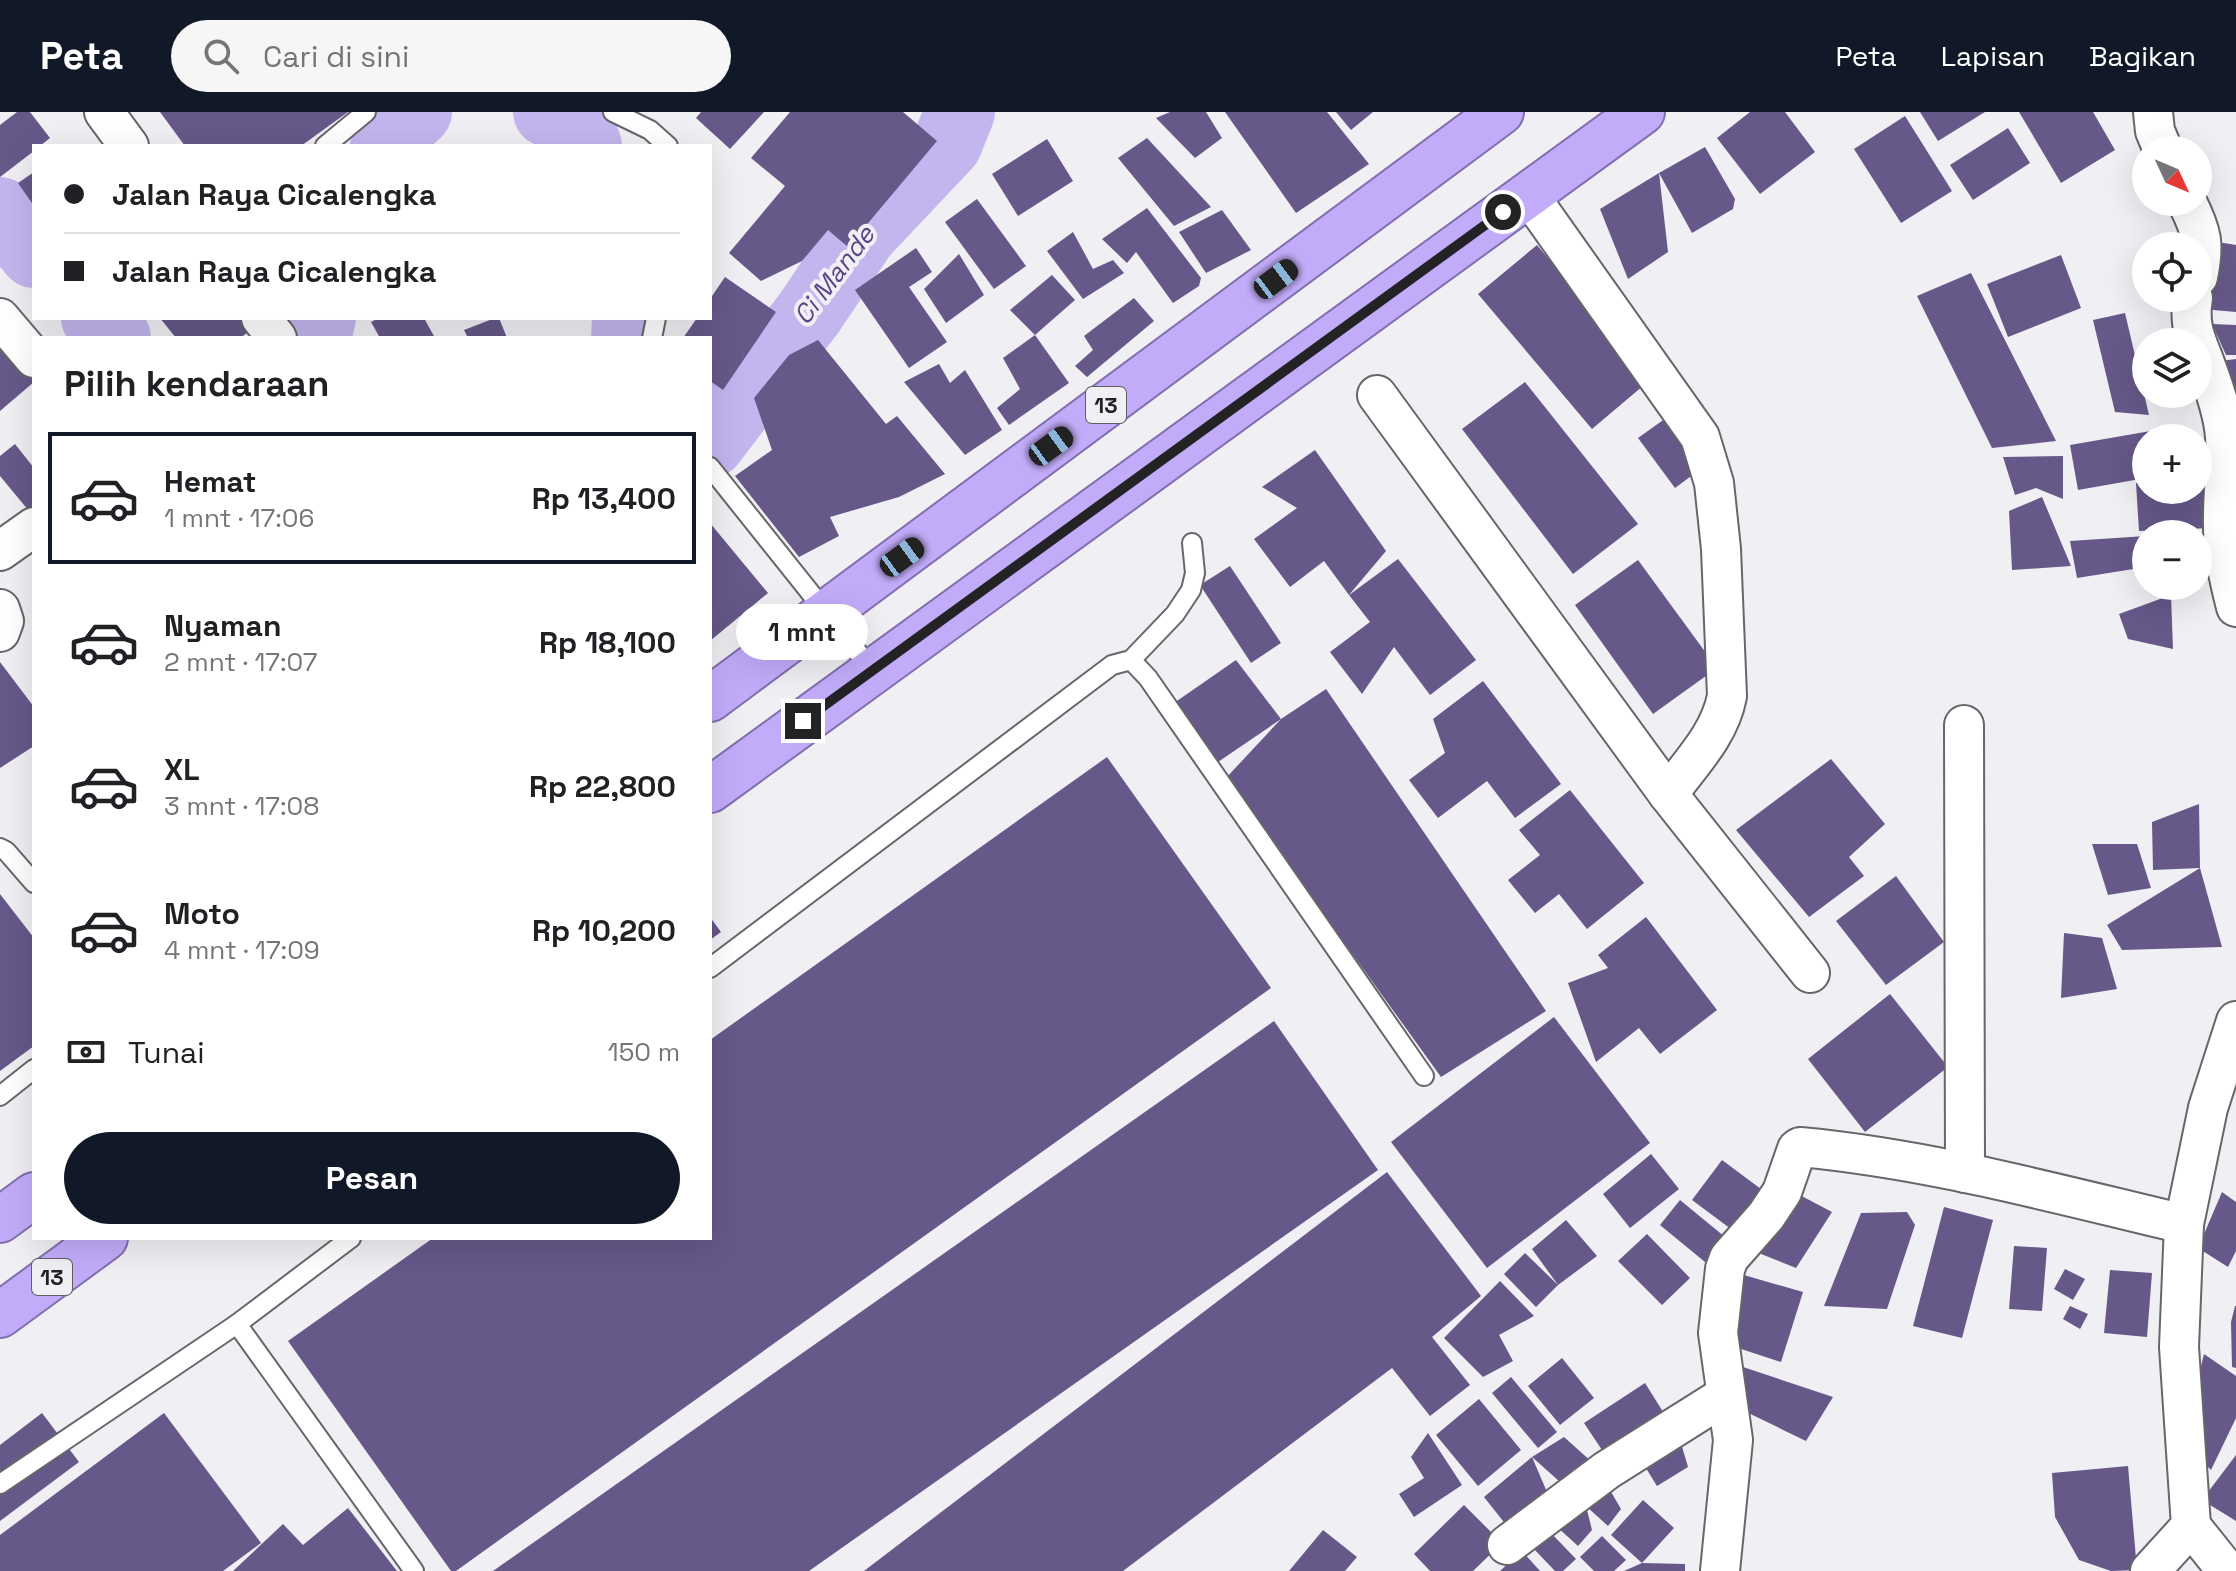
<!DOCTYPE html>
<html lang="id">
<meta charset="utf-8">
<style>
:root{--surface:#fff;--page:#f6f6f6;--text:#202124;--muted:#757577;--line:#e0e0e0;--accent:#111827}
body{margin:0;font-family:"Space Grotesk",sans-serif;background:var(--page);color:var(--text);height:100vh;display:flex;flex-direction:column;font-size:30px;white-space:nowrap}
*{box-sizing:border-box;margin:0}
p{font-size:26px;color:var(--muted)}
.icon{flex:none;width:44px;height:44px;fill:none;stroke:currentColor;stroke-width:2;stroke-linecap:round;stroke-linejoin:round}
.map{position:relative;flex:1;overflow:hidden}
.panel{position:absolute;left:32px;top:224px;width:680px;height:904px;display:flex;flex-direction:column;background:var(--surface);border-radius:0px;box-shadow:0 8px 32px #0002}
.panel>*{flex:none}
.hud{position:absolute;left:32px;top:32px;width:680px;height:176px;border-radius:0px;box-shadow:0 8px 32px #0002;display:grid;align-content:center;height:176px;padding:0 32px;background:var(--surface)}
.needle{width:52px;rotate:134deg}
.buttons{position:absolute;left:2132px;top:24px;display:grid;gap:16px}
.buttons a{display:grid;place-items:center;width:80px;height:80px;border-radius:50%;background:var(--surface);box-shadow:0 8px 32px #0002;font-size:40px}
.end{position:absolute;width:36px;height:36px;margin:-18px;border:10px solid #232325;background:#fff;box-shadow:0 0 0 4px #fff}
.from{border-radius:50%}
.bubble{position:absolute;height:56px;border-radius:28px;background:var(--surface);box-shadow:0 8px 32px #0002;font-size:26px;font-weight:700;line-height:56px;text-align:center}
.car{position:absolute;width:24px;height:48px;margin:-24px -12px;border-radius:10px;box-shadow:0 0 6px 2px #0007;background:linear-gradient(#222 24%,#8ab4d8 0 40%,#222 0 76%,#8ab4d8 0 86%,#222 0)}
.hud b{display:flex;align-items:center;gap:28px;height:76px;font-size:30px}
.hud b+b{border-top:2px solid var(--line)}
.hud i{width:20px;height:20px;background:var(--text)}
ul{padding:0;list-style:none}
li{display:flex;align-items:center;gap:24px;height:132px;margin:0 16px 12px;padding:0 16px;border:4px solid transparent;border-radius:0px}
li div{flex:1}
li b{display:block;font-size:30px}
li em{font-style:normal;font-weight:700}
li.active{border-color:var(--accent)}
li>.icon{width:72px;height:72px;stroke-width:1.5}
h2{padding:0 32px;font-size:36px;line-height:96px}
.pay{display:flex;align-items:center;gap:20px;height:88px;padding:0 32px;font-size:30px}
.pay p{margin-inline-start:auto}
.action{display:flex;gap:16px;margin-top:auto;padding:16px 32px}
.action a{flex:1;height:92px;border-radius:48px;background:var(--accent);color:#fff;font-size:32px;font-weight:700;line-height:92px;text-align:center}
header{display:flex;align-items:center;gap:48px;box-sizing:border-box;height:112px;padding:0 40px;background:var(--accent);color:#fff}
header strong{font-size:38px}
nav{display:flex;gap:44px;margin-inline-start:auto;font-size:28px}
.search{width:560px;height:72px;background:var(--page);display:flex;align-items:center;gap:20px;box-sizing:border-box;padding:0 28px;border-radius:44px;color:var(--muted);font-size:30px}
.map>svg:first-child{display:block}
.lines{fill:none;stroke-linecap:round;stroke-linejoin:round}
.river{stroke:#c3b5ed;stroke-width:70}
.building{fill:#665889}
.service-casing{stroke:#67666a;stroke-width:22}
.minor-casing{stroke:#67666a;stroke-width:42}
.trunk-casing{stroke:#816eae;stroke-width:48}
.service{stroke:#fff;stroke-width:18}
.minor{stroke:#fff;stroke-width:38}
.trunk{stroke:#c2acfa;stroke-width:44}
.route{stroke:#232325;stroke-width:10}
.labels{text-anchor:middle;stroke-width:8;stroke-linejoin:round;paint-order:stroke}
.shield{fill:#f0eff4;stroke:#606063;stroke-width:2}
.shield-label{font-size:22px;font-weight:bold;fill:#232325}
.water-label{font-size:26px;font-style:italic;fill:#5a4588;stroke:#f0eff4}
</style>
<header>
<strong>Peta</strong>
<div class="search"><svg class="icon" aria-label="search" viewBox="0 0 24 24"><circle cx="10" cy="10" r="6"/><path d="M15 15l6 6"/></svg>Cari di sini</div>
<nav><a>Peta</a><a>Lapisan</a><a>Bagikan</a></nav>
</header>
<div class="map">
<svg width="2236" height="1459" viewBox="0 0 2236 1459">
<rect width="100%" height="100%" fill="#f0eff4"/>
<g class="lines">
<g class="river">
<polyline points="548,0 577,8 587,34"/>
<polyline points="385,34 391,23 417,0"/>
<polyline points="0,100 34,141"/>
<polyline points="96,206 116,226"/>
<polyline points="316,226 321,206"/>
<polyline points="626,226 627,206"/>
<polyline points="710,331 810,200 862,122 947,32 960,0"/>
</g>
</g>
<g class="building">
<polygon points="17,0 30,0 50,26 40,34 34,34 34,39 0,65 0,13"/>
<polygon points="160,0 348,0 301,34 185,34"/>
<polygon points="701,0 764,0 730,37 696,6"/>
<polygon points="790,0 903,0 937,29 848,135 828,118 802,149 761,169 729,141 785,74 751,46"/>
<polygon points="1170,0 1206,0 1222,26 1195,46 1156,6"/>
<polygon points="1225,0 1327,0 1369,52 1296,101"/>
<polygon points="1336,0 1373,0 1351,18"/>
<polygon points="1750,0 1785,0 1815,40 1760,82 1717,26"/>
<polygon points="1920,0 1985,0 1938,29"/>
<polygon points="2019,0 2093,0 2115,38 2061,71"/>
<polygon points="1905,4 1952,79 1901,111 1854,37"/>
<polygon points="2008,16 2030,51 1973,88 1950,53"/>
<polygon points="1147,26 1211,95 1174,114 1118,46"/>
<polygon points="1047,27 1073,69 1018,104 992,62"/>
<polygon points="1705,35 1735,87 1733,97 1692,121 1659,61"/>
<polygon points="34,60 34,94 18,71"/>
<polygon points="1659,61 1668,140 1628,167 1600,97"/>
<polygon points="977,87 1026,154 994,177 945,110"/>
<polygon points="1147,96 1201,166 1199,174 1173,191 1136,140 1127,151 1102,127"/>
<polygon points="1222,98 1251,138 1206,161 1179,120"/>
<polygon points="1073,120 1093,157 1113,148 1124,161 1083,187 1047,139"/>
<polygon points="2218,130 2236,133 2236,200 2202,197"/>
<polygon points="1537,133 1650,268 1592,317 1478,182"/>
<polygon points="916,136 932,160 909,175 947,230 909,256 855,178"/>
<polygon points="959,142 984,183 946,211 924,177"/>
<polygon points="2061,143 2081,196 2008,225 1987,172"/>
<polygon points="1971,161 2056,329 1992,336 1917,184"/>
<polygon points="1052,163 1075,188 1035,223 1010,198"/>
<polygon points="725,165 776,200 723,278 710,269 710,226 683,226 697,206 710,206 710,187"/>
<polygon points="1134,186 1154,209 1087,265 1075,254 1093,238 1084,224"/>
<polygon points="2125,201 2149,303 2115,300 2093,208"/>
<polygon points="160,206 248,206 255,215 240,226 176,226"/>
<polygon points="379,206 424,206 435,226 380,226 371,210"/>
<polygon points="495,206 499,206 507,226 468,226 464,218"/>
<polygon points="2212,212 2236,213 2236,243 2226,243"/>
<polygon points="0,216 34,257 34,270 0,299"/>
<polygon points="1035,223 1069,271 1009,313 997,296 1020,277 1003,246"/>
<polygon points="818,228 886,312 897,304 945,362 899,385 830,405 839,424 799,445 735,364 772,338 754,286 789,243"/>
<polygon points="2236,247 2236,290 2213,250"/>
<polygon points="939,252 950,271 965,258 1002,318 965,343 904,270"/>
<polygon points="1525,270 1638,412 1573,462 1462,317"/>
<polygon points="1666,306 1702,356 1675,376 1638,326"/>
<polygon points="2168,316 2169,326 2146,326 2146,366 2078,378 2070,333"/>
<polygon points="15,332 34,356 34,405 0,364 0,344"/>
<polygon points="1315,338 1386,439 1349,483 1324,449 1290,475 1254,427 1297,396 1262,375"/>
<polygon points="2063,344 2063,387 2036,376 2015,383 2003,345"/>
<polygon points="2209,367 2211,416 2139,419 2136,371 2146,370 2146,378 2198,378 2198,368"/>
<polygon points="2042,385 2071,454 2012,458 2009,399"/>
<polygon points="710,411 768,481 710,529"/>
<polygon points="2146,424 2146,455 2077,466 2070,429"/>
<polygon points="1398,447 1476,548 1430,583 1394,535 1362,582 1330,540 1370,510 1349,483"/>
<polygon points="1638,448 1717,556 1653,602 1575,493"/>
<polygon points="1230,454 1281,531 1251,551 1200,473"/>
<polygon points="2171,483 2173,537 2128,527 2119,502"/>
<polygon points="1236,548 1281,607 1218,650 1174,591"/>
<polygon points="0,550 34,595 34,634 0,656"/>
<polygon points="1483,569 1561,672 1515,706 1487,669 1438,706 1409,668 1445,641 1433,607"/>
<polygon points="1326,577 1546,899 1441,965 1226,666 1281,607"/>
<polygon points="1107,645 1271,876 456,1459 451,1459 288,1229 433,1126 710,1126 710,928"/>
<polygon points="1831,647 1885,712 1849,745 1864,764 1809,805 1736,718"/>
<polygon points="1570,678 1644,771 1587,817 1559,782 1535,801 1508,768 1540,743 1519,718"/>
<polygon points="2199,692 2200,756 2222,835 2122,838 2107,813 2200,756 2153,758 2152,710"/>
<polygon points="2092,732 2137,732 2151,776 2108,783"/>
<polygon points="1896,764 1944,830 1886,873 1836,809"/>
<polygon points="0,782 34,826 34,934 0,959"/>
<polygon points="710,805 721,820 710,828"/>
<polygon points="1646,805 1717,898 1660,942 1639,916 1596,950 1568,871 1608,856 1598,843"/>
<polygon points="2064,821 2102,826 2117,877 2061,886"/>
<polygon points="1890,882 1948,955 1865,1020 1808,947"/>
<polygon points="1554,905 1650,1031 1487,1156 1391,1030"/>
<polygon points="1274,909 1378,1058 809,1459 493,1459"/>
<polygon points="1651,1042 1679,1077 1630,1116 1603,1082"/>
<polygon points="1722,1048 1765,1080 1735,1120 1692,1088"/>
<polygon points="1387,1060 1481,1184 1432,1225 1470,1273 1430,1304 1392,1256 1123,1459 864,1459"/>
<polygon points="1794,1080 1832,1100 1796,1156 1751,1138"/>
<polygon points="2222,1080 2236,1090 2236,1139 2228,1155 2198,1136"/>
<polygon points="1680,1088 1725,1125 1705,1150 1660,1113"/>
<polygon points="1944,1095 1993,1108 1962,1226 1913,1214"/>
<polygon points="1907,1100 1915,1113 1887,1197 1824,1194 1861,1101"/>
<polygon points="1566,1108 1597,1144 1558,1173 1536,1195 1504,1162 1525,1141 1558,1173 1532,1137"/>
<polygon points="1647,1122 1690,1166 1662,1193 1618,1149"/>
<polygon points="2014,1134 2047,1136 2042,1199 2009,1197"/>
<polygon points="2065,1157 2085,1167 2073,1188 2054,1177"/>
<polygon points="2110,1158 2152,1161 2147,1225 2104,1221"/>
<polygon points="1737,1161 1803,1180 1781,1250 1732,1234"/>
<polygon points="1500,1169 1534,1204 1499,1223 1513,1249 1483,1265 1444,1226"/>
<polygon points="2070,1194 2088,1202 2080,1217 2063,1207"/>
<polygon points="2235,1194 2236,1194 2236,1256 2232,1255 2231,1210"/>
<polygon points="2204,1242 2236,1264 2236,1306 2211,1358 2188,1335 2190,1299"/>
<polygon points="1562,1246 1594,1286 1560,1313 1528,1274"/>
<polygon points="1740,1254 1833,1285 1806,1329 1736,1295"/>
<polygon points="1511,1265 1557,1320 1538,1336 1492,1281"/>
<polygon points="1645,1271 1665,1303 1604,1341 1584,1311"/>
<polygon points="1479,1287 1521,1338 1478,1374 1436,1323"/>
<polygon points="42,1301 79,1350 0,1409 0,1333"/>
<polygon points="164,1301 261,1431 223,1459 0,1459 0,1423"/>
<polygon points="1428,1321 1462,1373 1414,1405 1399,1382 1424,1366 1411,1345"/>
<polygon points="1678,1321 1688,1355 1657,1374 1639,1345"/>
<polygon points="1564,1325 1593,1351 1569,1378 1532,1345 1550,1387 1511,1419 1484,1385 1532,1345"/>
<polygon points="2236,1343 2236,1409 2202,1388"/>
<polygon points="2128,1354 2137,1458 2111,1459 2079,1448 2055,1405 2052,1361"/>
<polygon points="1607,1373 1621,1397 1608,1414 1586,1394 1592,1418 1578,1434 1556,1414"/>
<polygon points="1643,1388 1674,1416 1642,1451 1685,1452 1685,1459 1624,1459 1642,1451 1611,1423"/>
<polygon points="1464,1393 1502,1431 1473,1459 1430,1459 1414,1442"/>
<polygon points="348,1396 397,1459 233,1459 283,1412 303,1433"/>
<polygon points="1323,1418 1357,1445 1345,1459 1289,1459"/>
<polygon points="1550,1420 1576,1447 1563,1459 1555,1459 1533,1436"/>
<polygon points="1602,1424 1626,1448 1614,1459 1594,1459 1580,1445"/>
<polygon points="1522,1439 1540,1459 1500,1459"/>
</g>
<g class="lines">
<defs>
<g id="service">
<polyline points="613,0 650,18 668,34"/>
<polyline points="325,34 366,0"/>
<polyline points="652,226 656,206"/>
<polyline points="710,355 872,558"/>
<polyline points="1131,548 1148,566 1424,964"/>
<polyline points="0,736 6,739 34,771"/>
<polyline points="710,856 1112,553 1131,548 1175,502 1191,478 1195,461 1192,431"/>
<polyline points="0,984 34,957"/>
<polyline points="237,1212 351,1126"/>
<polyline points="0,1372 237,1212 414,1459"/>
</g>
<g id="minor">
<polyline points="104,0 129,34"/>
<polyline points="2153,0 2155,19 2163,38"/>
<path d="M 1528,82 L 1700,325 L 1714,371 L 1721,437 L 1727,584 C 1720,622 1691,651 1668,682"/>
<path d="M 2187,90 C 2202,120 2205,132 2198,165"/>
<path d="M 2193,186 C 2190,202 2191,215 2197,230"/>
<polyline points="0,206 34,246"/>
<polyline points="261,206 277,226"/>
<path d="M 2198,233 C 2208,258 2218,284 2223,310 C 2229,341 2223,372 2223,403 C 2222,436 2228,464 2236,495"/>
<polyline points="1377,283 1668,682 1810,861"/>
<polyline points="0,439 34,415"/>
<polyline points="0,497 4,509 0,520"/>
<polyline points="1964,613 1965,1061"/>
<polyline points="2191,1414 2227,1459"/>
<polyline points="1507,1433 1607,1358 1726,1283"/>
<path d="M 1720,1459 L 1733,1328 L 1718,1221 L 1725,1157 L 1729,1146 L 1766,1104 L 1782,1080 L 1797,1037 L 1800,1035 C 1930,1047 2057,1082 2184,1112"/>
<polyline points="2150,1459 2191,1414 2179,1235 2184,1112 2208,996 2236,909"/>
</g>
<g id="trunk">
<polyline points="710,587 1501,0"/>
<polyline points="710,678 1642,0"/>
<polyline points="0,1108 34,1083"/>
<polyline points="0,1203 105,1126"/>
</g>
</defs>
<use href="#service" class="service-casing"/>
<use href="#minor" class="minor-casing"/>
<use href="#trunk" class="trunk-casing"/>
<use href="#service" class="service"/>
<use href="#minor" class="minor"/>
<use href="#trunk" class="trunk"/>
</g>
<g class="lines">
<polyline class="route" points="803,609 1503,100"/>
</g>
<g class="labels">
<g class="shield">
<rect x="1086" y="275" width="40" height="36" rx="6"/>
<rect x="32" y="1147" width="40" height="36" rx="6"/>
</g>
<g class="shield-label">
<text x="1106" y="301">13</text>
<text x="52" y="1173">13</text>
</g>
<g class="water-label">
<text transform="translate(834 163) rotate(-53)" y="9">Ci Mande</text>
</g>
</g>
</svg>
<div class="buttons">
<a><svg class="needle" viewBox="-14 -14 28 28"><path d="M0-13l5 13h-10z" fill="#e53935"/><path d="M0 13l5-13h-10z" fill="#757577"/></svg></a>
<a><svg class="icon" aria-label="locate" viewBox="0 0 24 24"><circle cx="12" cy="12" r="6"/><path d="M12 2v4M12 18v4M2 12h4M18 12h4"/></svg></a>
<a><svg class="icon" aria-label="layers" viewBox="0 0 24 24"><path d="M12 4l9 5-9 5-9-5zM3 14l9 5 9-5"/></svg></a>
<a>+</a>
<a>−</a>
</div>
<i class="end from" style="left:1503px;top:100px"></i>
<i class="end" style="left:803px;top:609px"></i>
<div class="bubble" style="left:736px;top:492px;width:132px">1 mnt</div>
<i class="car" style="left:1276px;top:167px;rotate:53deg"></i>
<i class="car" style="left:1051px;top:334px;rotate:54deg"></i>
<i class="car" style="left:902px;top:445px;rotate:54deg"></i>
<div class="hud">
<b><i class="from"></i>Jalan Raya Cicalengka</b>
<b><i></i>Jalan Raya Cicalengka</b>
</div>
<section class="panel">
<h2>Pilih kendaraan</h2>
<ul>
<li class="active"><svg class="icon" aria-label="car" viewBox="0 0 24 24"><path d="M5 17H2v-5l4-1 3-4h7l3 4 3 1v5h-3M9 17h6M6 11h13"/><circle cx="7" cy="17" r="2"/><circle cx="17" cy="17" r="2"/></svg><div><b>Hemat</b><p>1 mnt · 17:06</p></div><em>Rp 13,400</em></li>
<li><svg class="icon" aria-label="car" viewBox="0 0 24 24"><path d="M5 17H2v-5l4-1 3-4h7l3 4 3 1v5h-3M9 17h6M6 11h13"/><circle cx="7" cy="17" r="2"/><circle cx="17" cy="17" r="2"/></svg><div><b>Nyaman</b><p>2 mnt · 17:07</p></div><em>Rp 18,100</em></li>
<li><svg class="icon" aria-label="car" viewBox="0 0 24 24"><path d="M5 17H2v-5l4-1 3-4h7l3 4 3 1v5h-3M9 17h6M6 11h13"/><circle cx="7" cy="17" r="2"/><circle cx="17" cy="17" r="2"/></svg><div><b>XL</b><p>3 mnt · 17:08</p></div><em>Rp 22,800</em></li>
<li><svg class="icon" aria-label="car" viewBox="0 0 24 24"><path d="M5 17H2v-5l4-1 3-4h7l3 4 3 1v5h-3M9 17h6M6 11h13"/><circle cx="7" cy="17" r="2"/><circle cx="17" cy="17" r="2"/></svg><div><b>Moto</b><p>4 mnt · 17:09</p></div><em>Rp 10,200</em></li>
</ul>
<div class="pay"><svg class="icon" aria-label="cash" viewBox="0 0 24 24"><path d="M3 7h18v10H3z"/><circle cx="12" cy="12" r="2"/></svg>Tunai<p>150 m</p></div>
<div class="action"><a>Pesan</a></div>
</section>
</div>
